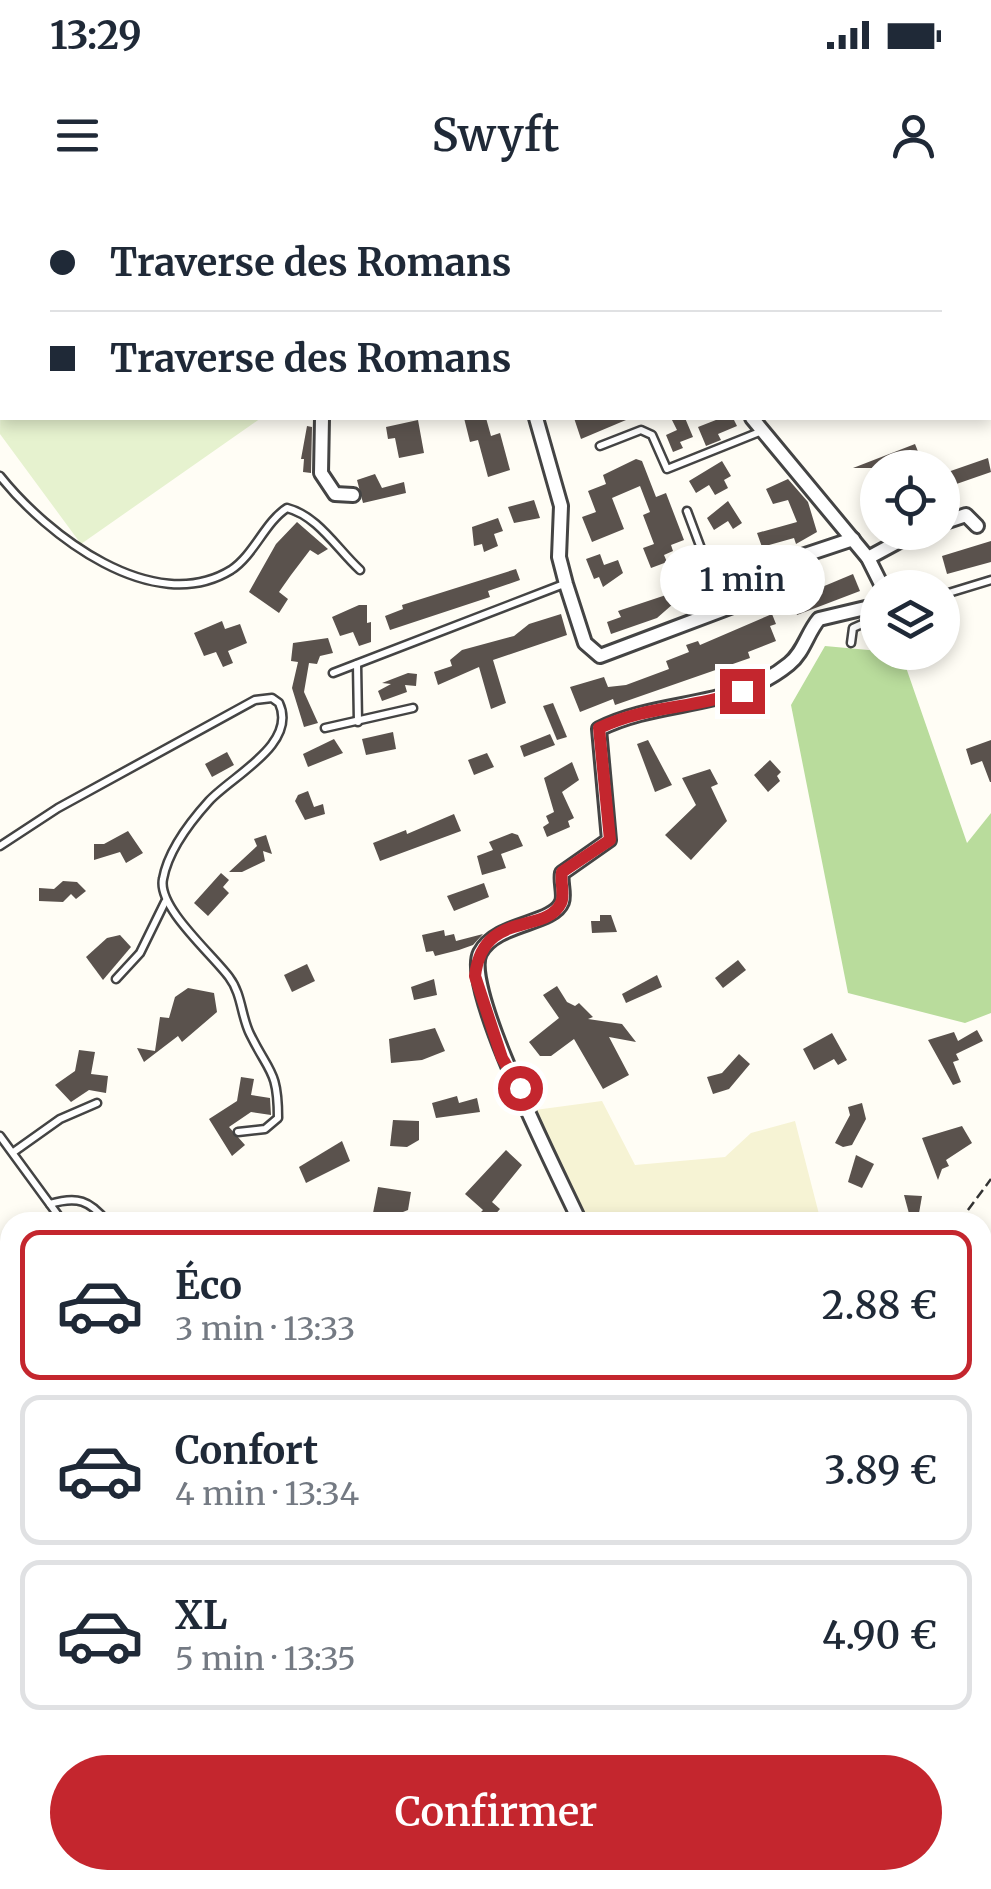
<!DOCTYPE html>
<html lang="fr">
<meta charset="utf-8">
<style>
:root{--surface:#fff;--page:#f2f2f3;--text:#1f2937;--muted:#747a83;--line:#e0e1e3;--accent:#c4262e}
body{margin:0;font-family:Merriweather,serif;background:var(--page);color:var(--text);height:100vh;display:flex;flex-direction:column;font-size:38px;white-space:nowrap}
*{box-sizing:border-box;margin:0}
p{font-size:32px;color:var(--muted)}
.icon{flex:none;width:55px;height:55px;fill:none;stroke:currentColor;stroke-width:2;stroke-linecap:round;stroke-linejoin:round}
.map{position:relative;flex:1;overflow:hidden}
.panel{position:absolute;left:0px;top:1012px;width:992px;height:678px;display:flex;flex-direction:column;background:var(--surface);border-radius:30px 30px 0 0;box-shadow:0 5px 15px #0003}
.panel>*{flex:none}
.top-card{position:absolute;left:0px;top:0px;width:992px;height:220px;box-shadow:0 5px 15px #0003;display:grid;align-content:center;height:220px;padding:0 50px;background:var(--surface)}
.buttons{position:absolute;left:860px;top:250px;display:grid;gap:20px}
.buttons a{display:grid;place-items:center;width:100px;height:100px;border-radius:50%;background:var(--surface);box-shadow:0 5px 15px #0003;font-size:50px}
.end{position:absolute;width:45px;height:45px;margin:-22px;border:12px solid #c4262e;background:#fff;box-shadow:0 0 0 5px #fff}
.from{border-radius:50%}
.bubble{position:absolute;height:70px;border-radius:35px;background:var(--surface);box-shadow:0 5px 15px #0003;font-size:32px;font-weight:600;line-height:70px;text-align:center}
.top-card b{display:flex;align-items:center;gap:35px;height:95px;font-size:38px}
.top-card b+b{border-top:2px solid var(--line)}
.top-card i{width:25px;height:25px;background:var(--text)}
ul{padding:18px 0 0;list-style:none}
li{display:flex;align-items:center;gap:30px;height:150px;margin:0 20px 15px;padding:0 30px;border:5px solid var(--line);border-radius:20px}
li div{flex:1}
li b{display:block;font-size:38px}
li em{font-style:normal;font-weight:600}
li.active{border-color:var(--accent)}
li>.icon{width:90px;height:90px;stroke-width:1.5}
.primary-button{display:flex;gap:20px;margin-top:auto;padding:20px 50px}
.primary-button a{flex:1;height:115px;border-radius:60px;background:var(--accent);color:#fff;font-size:40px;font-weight:600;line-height:115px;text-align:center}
.status{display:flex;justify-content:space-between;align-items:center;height:70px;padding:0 50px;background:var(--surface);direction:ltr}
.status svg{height:28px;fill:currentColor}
header{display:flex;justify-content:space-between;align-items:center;height:130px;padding:0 50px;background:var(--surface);font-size:45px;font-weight:600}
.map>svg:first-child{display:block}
.farmland{fill:#f6f3d4}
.green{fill:#d5ebbd}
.forest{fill:#b9dc9c}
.pitch{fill:#e6f2cf}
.water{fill:#b9e0f7;stroke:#3f96cf;stroke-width:2.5}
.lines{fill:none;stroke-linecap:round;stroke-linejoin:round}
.canal{stroke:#b9e0f7;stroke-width:14}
.building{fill:#5a524d}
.lane-casing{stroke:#444;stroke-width:11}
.street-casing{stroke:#444;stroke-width:18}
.path{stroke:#333;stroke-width:2.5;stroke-dasharray:10 5;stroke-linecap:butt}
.lane{stroke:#fff;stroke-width:6}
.street{stroke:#fff;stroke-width:12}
.route{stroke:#c4262e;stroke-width:12}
</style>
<div class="status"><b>13:29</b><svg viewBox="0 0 49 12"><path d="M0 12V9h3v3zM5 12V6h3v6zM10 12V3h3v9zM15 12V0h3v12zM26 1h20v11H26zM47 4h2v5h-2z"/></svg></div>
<header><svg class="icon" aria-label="menu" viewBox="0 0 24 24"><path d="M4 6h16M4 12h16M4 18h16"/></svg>Swyft<svg class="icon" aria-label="person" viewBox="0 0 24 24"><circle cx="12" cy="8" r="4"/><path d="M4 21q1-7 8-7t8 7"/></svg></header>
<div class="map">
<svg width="991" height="1689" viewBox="0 0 991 1689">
<rect width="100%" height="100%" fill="#fffdf5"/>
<polygon class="farmland" points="602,901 635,965 725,957 751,933 795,921 821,1022 586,1022 535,910"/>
<polygon class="green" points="991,1275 991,1689 413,1689 409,1680 982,1680 982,1296"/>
<g class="forest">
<polygon points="825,446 901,453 967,643 991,613 991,813 965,823 848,793 791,505"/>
<polygon points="0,1335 10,1346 10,1680 100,1680 101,1689 0,1689"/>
</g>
<polygon class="pitch" points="2,63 2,218 261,218 81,344 0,234"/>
<polygon class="water" points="676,1680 800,1680 739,1689 675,1689"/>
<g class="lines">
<polyline class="canal" points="816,1689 842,1680"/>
</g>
<g class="building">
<polygon points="464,218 486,218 491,236 500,233 510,270 488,277 478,240 470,242"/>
<polygon points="574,218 626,218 626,220 581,239"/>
<polygon points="671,218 685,218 693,237 680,242 683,248 673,252 666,235 677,230"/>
<polygon points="721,218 733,218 737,226 718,234 721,240 706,246 698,227"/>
<polygon points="418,220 424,253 399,258 395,238 388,239 386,227"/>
<polygon points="307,226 312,227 311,273 303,272 304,259 301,259"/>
<polygon points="915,244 921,259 906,268 853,268"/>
<polygon points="988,258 991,272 942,289 942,274"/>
<polygon points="636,259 642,261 656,297 666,293 684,340 671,345 673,351 664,355 667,362 651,368 643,348 654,344 643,315 650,312 640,286 612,298 624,329 592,342 582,317 596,312 588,291 606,284 603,275"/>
<polygon points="722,261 731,276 724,280 728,288 715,295 709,285 696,293 689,281"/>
<polygon points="375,274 382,288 404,282 406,293 363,303 357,280"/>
<polygon points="788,279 808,302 817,332 796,344 794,338 762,347 757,333 797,322 788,300 773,304 766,289"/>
<polygon points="534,300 540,318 514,323 508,307"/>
<polygon points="728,301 742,323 733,329 728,321 714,330 707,318"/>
<polygon points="498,318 503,331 494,334 498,346 484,352 482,344 474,346 472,327"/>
<polygon points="297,322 328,349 318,355 310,350 291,375 279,392 288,399 279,413 249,392 276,344"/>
<polygon points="991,341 991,362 947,374 942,356"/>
<polygon points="600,354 604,365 618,360 623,373 603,387 599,377 594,379 586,359"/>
<polygon points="743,354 749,370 723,380 717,364"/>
<polygon points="516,369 520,380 488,391 490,397 390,430 385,416 403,409 402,405"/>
<polygon points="853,374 860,391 797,415 791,400"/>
<polygon points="686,378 688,384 700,380 707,398 695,403 692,396 673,404 657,418 611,434 607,422 621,417 618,411 675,392 672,382"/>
<polygon points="359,405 367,405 367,423 371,422 371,442 359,446 353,432 340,436 332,417"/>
<polygon points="561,414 567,435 493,460 506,503 491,509 479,467 438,485 434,472 452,466 450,460 462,450 514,436 529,424"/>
<polygon points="772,414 776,424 770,426 776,441 748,452 750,458 615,505 613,499 580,512 570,487 604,477 608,487 626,485 669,469 666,461 689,452 686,445 698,441 700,445"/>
<polygon points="222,421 225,429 240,424 247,443 228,451 233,463 223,467 216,452 204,456 194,433"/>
<polygon points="328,438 333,453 320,456 317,464 309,463 304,492 318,523 304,527 292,488 298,462 291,461 293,443"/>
<polygon points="408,473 417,474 416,486 405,485 407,492 382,501 378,491 391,484 382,483"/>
<polygon points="553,503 567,537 557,540 543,506"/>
<polygon points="393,532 396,549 366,555 362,539"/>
<polygon points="550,534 555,545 524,557 520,546"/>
<polygon points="334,539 343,553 308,567 303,554"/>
<polygon points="648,540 672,585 655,592 637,544"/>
<polygon points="991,540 991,582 990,582 982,561 971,565 966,549"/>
<polygon points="227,552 234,565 212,577 205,564"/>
<polygon points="487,553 494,567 474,575 468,560"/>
<polygon points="770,560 781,572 777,576 780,581 768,592 754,575"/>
<polygon points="572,562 579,580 562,592 574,618 568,621 570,627 547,637 543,627 549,623 546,616 554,612 544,578"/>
<polygon points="710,569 718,584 711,587 727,621 691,660 665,635 696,605 682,578"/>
<polygon points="308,591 314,607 323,604 325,614 305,620 295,601 298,595"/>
<polygon points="454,614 461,631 380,661 373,643 406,630 407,634"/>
<polygon points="128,631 143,653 126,663 120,652 94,660 94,644 104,644"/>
<polygon points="512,633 518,635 523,646 501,654 506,668 482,675 477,656 493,650 489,642"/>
<polygon points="266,635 272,654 263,651 265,661 242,672 229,672 257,646 254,639"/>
<polygon points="221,673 229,680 223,687 229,693 208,716 194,703"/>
<polygon points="63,681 77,682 86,691 76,699 71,694 63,702 39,701 39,688 54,689"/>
<polygon points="484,683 489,697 454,711 447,696"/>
<polygon points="600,715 611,715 617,732 592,733 591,721 600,721"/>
<polygon points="444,730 445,736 454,734 456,741 483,734 473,745 459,750 435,756 433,751 426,752 422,735"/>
<polygon points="120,735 131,747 103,780 86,757 107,738"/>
<polygon points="738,760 746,770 723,788 715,778"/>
<polygon points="307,764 315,781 292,792 284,775"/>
<polygon points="657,775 662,787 626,803 622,794"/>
<polygon points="434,779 437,795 414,800 411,787"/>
<polygon points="557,786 567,802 575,806 579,803 593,817 588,819 622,824 636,842 609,837 629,875 603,889 574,839 551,856 540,856 529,842 559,818 543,795"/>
<polygon points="188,788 214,793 217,812 182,842 178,836 144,862 137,848 155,851 160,817 169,818 175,797"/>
<polygon points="435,828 445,851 422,860 391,863 389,839"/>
<polygon points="977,830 983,841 956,854 959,860 953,862 961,882 953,885 928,840 954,832 958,841"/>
<polygon points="832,833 847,860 838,865 834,859 814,870 803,849"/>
<polygon points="79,850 95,852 91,874 108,876 106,893 89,890 71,902 55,885 75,871"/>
<polygon points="739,854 750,864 729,889 713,894 707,877 722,873"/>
<polygon points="241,877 254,879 251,895 270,898 271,915 251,912 229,927 245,945 232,956 209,919 237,901"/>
<polygon points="457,896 459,903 477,898 480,912 436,918 432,903"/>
<polygon points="862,903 866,919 852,945 843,947 835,943 850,915 848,907"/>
<polygon points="393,920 419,921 419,940 407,947 390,946"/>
<polygon points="962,926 972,943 946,960 949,966 942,969 938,980 922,938"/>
<polygon points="342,941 350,961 306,983 299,967"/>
<polygon points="506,950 522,965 492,1002 500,1009 492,1018 471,1022 483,1010 465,994"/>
<polygon points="856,955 874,964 862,988 848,982"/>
<polygon points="378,987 411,992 408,1010 393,1016 373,1013"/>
<polygon points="904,995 922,996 918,1019 911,1021"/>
</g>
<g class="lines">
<defs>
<g id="lane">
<polyline points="323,0 326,2"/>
<polyline points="388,0 396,2"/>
<polyline points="600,246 641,230 652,235 667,269 762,231"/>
<path d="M 0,276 C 46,334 153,418 231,370 C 254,355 265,322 287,308 C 318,316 337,349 360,370"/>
<polyline points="687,311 724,410"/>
<polyline points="942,395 991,380"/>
<polyline points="851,443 853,428 878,417"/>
<polyline points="357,464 358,522"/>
<polyline points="333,473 564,384"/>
<polyline points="325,528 413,508"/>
<path d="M 0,646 L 58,608 L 255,500 L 272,498 L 279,503 C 298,544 232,576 209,601 C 190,622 168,651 163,679 C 157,707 212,754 229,777 C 242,794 241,816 250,834 C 269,873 278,870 278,918 L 265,929 L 238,932"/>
<polyline points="116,779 140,753 165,702"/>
<polyline points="0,936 63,1022"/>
<polyline points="15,951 60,919 97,903"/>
<path d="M 50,1004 C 77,996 90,1000 107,1022"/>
<polyline points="0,1436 10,1430"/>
<polyline points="0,1470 10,1463"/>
<polyline points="0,1535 10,1565"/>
</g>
<g id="street">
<polyline points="280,0 282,2"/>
<polyline points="448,0 451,2"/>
<polyline points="930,0 931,2"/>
<polyline points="584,2 587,0"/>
<polyline points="695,2 697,0"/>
<polyline points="990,46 991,48"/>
<polyline points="322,218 321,273 335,294 353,295"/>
<polyline points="536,218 561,306 559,357 566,384 585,443 600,456 762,395 799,357 853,339"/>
<polyline points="752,218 868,358 883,388"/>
<polyline points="942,323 966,315 977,326"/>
<polyline points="868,358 916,332"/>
<path d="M 580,1022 C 560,978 462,788 480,753 C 496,722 553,725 562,702 C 565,694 560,682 562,673 L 609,640 L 599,529 C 661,498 733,510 789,464 C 804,452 807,433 819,419 L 878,405"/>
<polyline points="0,1303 10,1316"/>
<polyline points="165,1680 166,1689"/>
</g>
</defs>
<use href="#lane" class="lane-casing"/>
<use href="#street" class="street-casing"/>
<g class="path">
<polyline points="959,1022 991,979"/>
<polyline points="982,1443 983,1439"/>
<polyline points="982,1588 991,1585"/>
<polyline points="893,1680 902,1689"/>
<polyline points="577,1689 581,1680"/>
<polyline points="884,1689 886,1680"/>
</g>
<use href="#lane" class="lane"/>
<use href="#street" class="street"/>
</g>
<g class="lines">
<path class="route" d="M 520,888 L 502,858 L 475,776 C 483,709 546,735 561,703 C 565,695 560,683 562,672 L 610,640 L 599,528 C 651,504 691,510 742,491"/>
</g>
</svg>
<div class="buttons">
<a><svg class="icon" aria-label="locate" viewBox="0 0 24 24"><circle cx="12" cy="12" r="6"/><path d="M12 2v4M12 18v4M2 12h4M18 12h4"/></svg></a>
<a><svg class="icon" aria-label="layers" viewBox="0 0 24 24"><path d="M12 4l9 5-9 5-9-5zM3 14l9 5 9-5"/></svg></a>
</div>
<i class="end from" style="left:520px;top:888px"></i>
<i class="end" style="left:742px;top:491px"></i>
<div class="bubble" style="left:660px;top:345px;width:165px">1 min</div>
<div class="top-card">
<b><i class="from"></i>Traverse des Romans</b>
<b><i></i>Traverse des Romans</b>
</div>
<section class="panel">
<ul>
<li class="active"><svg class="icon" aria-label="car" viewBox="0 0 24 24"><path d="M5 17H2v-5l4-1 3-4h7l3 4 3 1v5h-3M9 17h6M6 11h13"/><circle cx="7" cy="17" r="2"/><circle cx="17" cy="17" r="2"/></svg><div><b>Éco</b><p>3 min · 13:33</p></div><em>2.88 €</em></li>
<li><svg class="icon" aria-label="car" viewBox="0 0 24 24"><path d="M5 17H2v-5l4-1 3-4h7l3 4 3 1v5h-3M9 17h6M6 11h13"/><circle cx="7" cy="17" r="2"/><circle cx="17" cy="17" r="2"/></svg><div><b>Confort</b><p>4 min · 13:34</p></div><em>3.89 €</em></li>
<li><svg class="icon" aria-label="car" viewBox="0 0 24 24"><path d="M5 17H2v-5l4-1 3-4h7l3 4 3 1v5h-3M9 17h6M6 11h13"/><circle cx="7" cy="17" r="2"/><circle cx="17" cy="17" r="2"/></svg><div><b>XL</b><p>5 min · 13:35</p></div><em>4.90 €</em></li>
</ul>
<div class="primary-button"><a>Confirmer</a></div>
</section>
</div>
